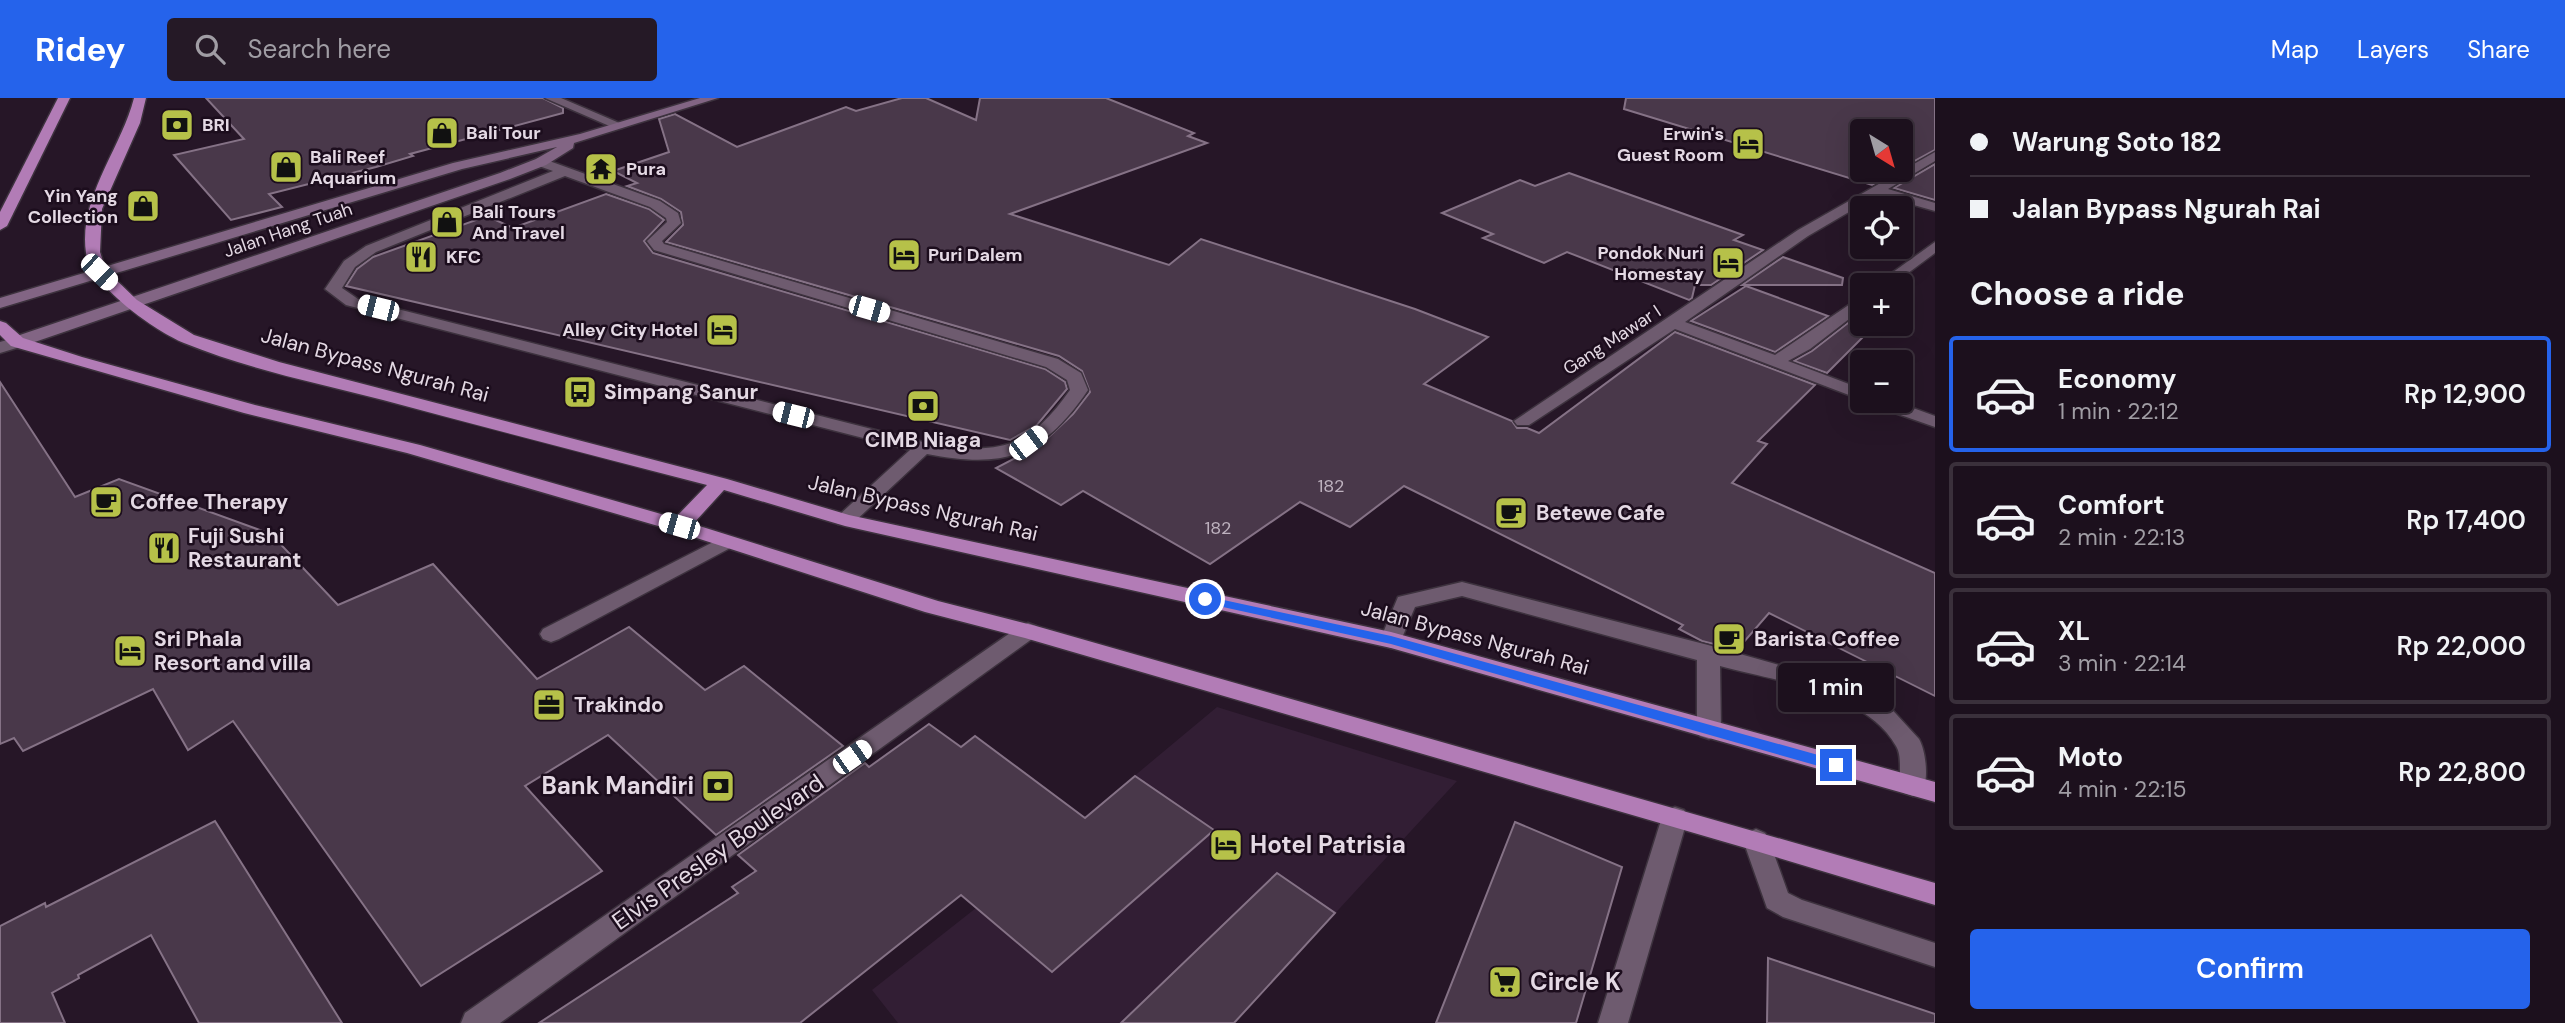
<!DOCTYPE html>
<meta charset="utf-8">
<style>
:root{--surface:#1c101d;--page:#251926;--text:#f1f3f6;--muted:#a09da4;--line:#3a303b;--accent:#2563eb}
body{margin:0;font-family:"DM Sans",sans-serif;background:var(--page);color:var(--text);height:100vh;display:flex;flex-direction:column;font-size:26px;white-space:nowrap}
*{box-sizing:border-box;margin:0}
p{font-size:23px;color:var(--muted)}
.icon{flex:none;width:38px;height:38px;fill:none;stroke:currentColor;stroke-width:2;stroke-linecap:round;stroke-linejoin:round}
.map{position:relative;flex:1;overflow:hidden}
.panel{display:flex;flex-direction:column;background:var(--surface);width:630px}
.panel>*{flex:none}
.guide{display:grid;align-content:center;height:154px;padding:0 35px;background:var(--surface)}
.needle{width:46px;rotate:143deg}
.tools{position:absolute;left:1850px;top:21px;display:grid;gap:14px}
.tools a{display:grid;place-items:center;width:63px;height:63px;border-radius:7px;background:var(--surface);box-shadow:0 7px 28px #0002,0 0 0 2px var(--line);font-size:35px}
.end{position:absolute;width:32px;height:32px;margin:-16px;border:9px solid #2563eb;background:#fff;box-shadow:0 0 0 4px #fff}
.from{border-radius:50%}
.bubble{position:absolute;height:49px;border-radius:7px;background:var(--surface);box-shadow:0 7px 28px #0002,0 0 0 2px var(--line);font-size:23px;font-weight:600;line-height:49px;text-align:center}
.car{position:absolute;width:21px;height:42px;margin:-21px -10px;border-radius:9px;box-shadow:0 0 5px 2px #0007;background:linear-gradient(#fff 24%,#345 0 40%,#fff 0 76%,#345 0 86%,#fff 0)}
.guide b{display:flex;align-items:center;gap:24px;height:66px;font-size:26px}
.guide b+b{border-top:2px solid var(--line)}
.guide i{width:18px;height:18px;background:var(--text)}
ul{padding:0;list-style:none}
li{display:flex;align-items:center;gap:21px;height:116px;margin:0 14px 10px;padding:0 21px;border:4px solid var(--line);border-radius:7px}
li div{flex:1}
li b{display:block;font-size:26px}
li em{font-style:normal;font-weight:600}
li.active{border-color:var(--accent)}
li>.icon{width:63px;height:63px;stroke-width:1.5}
h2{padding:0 35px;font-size:32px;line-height:84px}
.cta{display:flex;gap:14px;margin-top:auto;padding:14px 35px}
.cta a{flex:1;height:80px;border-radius:7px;background:var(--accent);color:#fff;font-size:28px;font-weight:600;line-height:80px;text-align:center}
header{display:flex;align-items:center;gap:42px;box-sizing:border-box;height:98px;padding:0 35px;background:var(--accent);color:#fff}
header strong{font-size:33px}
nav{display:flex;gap:38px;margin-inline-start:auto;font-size:24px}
.search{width:490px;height:63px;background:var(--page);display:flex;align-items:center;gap:18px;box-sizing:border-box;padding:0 24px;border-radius:7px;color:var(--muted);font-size:26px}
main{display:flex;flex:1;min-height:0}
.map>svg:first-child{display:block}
.built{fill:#321e34}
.building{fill:#49384a;stroke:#857286;stroke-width:2}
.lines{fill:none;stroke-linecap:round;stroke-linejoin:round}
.lane-casing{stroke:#3d323e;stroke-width:3}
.street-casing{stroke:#3d323e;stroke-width:3}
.secondary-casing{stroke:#3d323e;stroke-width:3}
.highway-casing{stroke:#3d323e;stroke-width:3}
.lane{fill:#6e5b6f;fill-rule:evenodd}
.street{fill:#6e5b6f;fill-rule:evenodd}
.secondary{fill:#826584;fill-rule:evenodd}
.highway{fill:#b27cb6;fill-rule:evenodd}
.route{fill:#2563eb}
.labels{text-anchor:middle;stroke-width:5;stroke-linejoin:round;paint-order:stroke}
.far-poi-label{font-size:18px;font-weight:bold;fill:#e4d9e4;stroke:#1c0d1d;text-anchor:start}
.far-street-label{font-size:18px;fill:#e4d9e4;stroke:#1c0d1d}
.number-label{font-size:18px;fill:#bdb1be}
.street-label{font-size:21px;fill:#e4d9e4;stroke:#1c0d1d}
.poi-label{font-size:21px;font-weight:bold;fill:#e4d9e4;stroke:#1c0d1d;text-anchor:start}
.near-poi-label{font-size:24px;font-weight:bold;fill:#e4d9e4;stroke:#1c0d1d;text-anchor:start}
.near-street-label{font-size:24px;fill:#e4d9e4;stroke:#1c0d1d}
</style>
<header>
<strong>Ridey</strong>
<div class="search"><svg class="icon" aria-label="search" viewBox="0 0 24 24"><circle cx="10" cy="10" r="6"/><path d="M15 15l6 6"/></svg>Search here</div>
<nav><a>Map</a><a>Layers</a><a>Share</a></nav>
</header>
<main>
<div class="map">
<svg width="1935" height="925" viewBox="0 0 1935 925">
<rect width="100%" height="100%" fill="#261627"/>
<polygon class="built" points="1217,609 1457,683 1234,925 898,925 872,892 976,810"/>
<g class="building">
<polygon points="206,0 543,0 563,10 563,15 410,56 413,58 376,69 269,96 282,109 231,122 174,57 244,41"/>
<polygon points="902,0 926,0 976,22 980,0 1106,0 1194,35 1188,38 1207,45 1010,116 1169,167 1201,141 1415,211 1488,239 1424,286 1512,323 1517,330 1527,330 1539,335 1675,234 1815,287 1758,343 1767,346 1732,385 1935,475 1935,598 1769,515 1737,552 1702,543 1679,531 1683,527 1404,388 1350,429 1300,404 1210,466 1083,393 1061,407 996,370 1039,348 1073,316 1090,294 1082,273 1059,258 666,144 683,127 681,114 661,101 627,88 637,85 613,73 669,54 659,21 675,16 737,49 846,9 856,13"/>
<polygon points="1626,0 1935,0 1935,52 1900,71 1900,33 1862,33 1862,72 1899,72 1872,87 1624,11"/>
<polygon points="1935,66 1935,102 1894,90"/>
<polygon points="1569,75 1743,137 1734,142 1763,152 1711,187 1695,187 1692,200 1689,202 1567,154 1544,165 1483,140 1493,136 1442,115 1520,82 1535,88"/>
<polygon points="606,96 649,111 664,122 644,143 653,155 1045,271 1065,284 1067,291 1037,327 1010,342 346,188 357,171 373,159 487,118 513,130"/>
<polygon points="1783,159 1843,180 1842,187 1742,187"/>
<polygon points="1746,188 1828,218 1775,254 1691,223"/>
<polygon points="1848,225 1870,232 1827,275 1794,263 1812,253"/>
<polygon points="0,284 75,399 119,381 271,436 338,507 433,466 537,581 629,529 705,592 744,568 843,648 716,737 608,637 525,688 602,773 421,888 233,623 188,652 153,591 23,653 14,640 0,646"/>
<polygon points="929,626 961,649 975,638 1085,720 1135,678 1214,732 1052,874 961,797 800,925 539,925 738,795 732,789 756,773 738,757 865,665 869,669"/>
<polygon points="215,723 342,925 199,925 151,837 78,877 79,880 52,895 65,925 0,925 0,828 45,805 46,809"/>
<polygon points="1515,724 1622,769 1576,925 1436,925"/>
<polygon points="1277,775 1335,815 1234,925 1121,925"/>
<polygon points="1768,860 1935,916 1935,925 1767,925"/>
</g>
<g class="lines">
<defs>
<g id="lane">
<path d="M 541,60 L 660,103 L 678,115 L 681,125 L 662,143 L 664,146 L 1058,261 L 1081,275 L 1088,292 C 1042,359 1005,371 927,356 L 852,426 L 838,426 L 835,422 L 838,418 L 910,352 L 346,207 L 325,191 L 344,163 L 366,148 L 553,73 L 536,67 L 536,61 ZM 565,78 L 650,109 L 666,120 L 667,124 L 647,143 L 654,152 L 1046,269 L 1067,282 L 1070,292 C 1026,355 994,357 923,344 L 358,201 L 342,190 L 355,169 L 376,154 Z"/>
<path d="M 1462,484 L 1708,547 L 1853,588 L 1886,605 L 1919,641 C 1926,653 1929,682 1922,695 L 1913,698 L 1904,695 C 1896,681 1904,661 1896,648 C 1866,594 1775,583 1720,568 L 1721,632 L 1718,638 L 1709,641 L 1700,638 L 1697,632 L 1697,562 L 1462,498 L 1415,509 L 1399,547 L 1391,550 L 1383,547 L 1380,542 L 1398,499 Z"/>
<polygon points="1756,731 1765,735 1769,742 1788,795 1802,802 1935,845 1935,869 1783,819 1767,810 1743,742 1747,735"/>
</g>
<g id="street">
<polygon points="545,0 561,0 624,27 622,30 614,30"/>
<polygon points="1935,54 1935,63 1888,91 1935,105 1935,113 1878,97 1808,138 1685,224 1775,257 1862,198 1862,211 1810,251 1788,263 1862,291 1862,302 1675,231 1529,327 1517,327 1514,323 1798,132"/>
<polygon points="1935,144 1935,155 1892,187 1875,187"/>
<polygon points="17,239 23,240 25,244 23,248 0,255 0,244"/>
<polygon points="1869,303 1894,303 1935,318 1935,329 1872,307"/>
<polygon points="725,438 732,439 735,444 732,449 559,541 551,544 543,541 540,536 543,531"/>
<polygon points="1028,525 1036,528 1039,533 1036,538 500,925 461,925 465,915 1020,528"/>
<polygon points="1675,709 1684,712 1688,719 1628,925 1598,925 1662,719 1666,712"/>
</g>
<polygon id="secondary" points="700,0 718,0 574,45 573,50 546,67 510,81 23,248 11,248 9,244 11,240 500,75 536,61 557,49 462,71 0,210 0,200 453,65 580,36"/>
<g id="highway">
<polygon points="58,0 70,0 7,128 0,132 0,114"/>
<path d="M 134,0 L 146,0 L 140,25 L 102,111 L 100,154 L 106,172 L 137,202 L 194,237 L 279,264 L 727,381 L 849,417 L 1391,534 L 1935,684 L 1935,704 L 1391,550 L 845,428 L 724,392 L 693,426 L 938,503 L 1036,528 L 1935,785 L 1935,807 L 1756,753 L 1025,540 L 925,514 L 672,432 L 407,355 L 244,315 L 11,248 L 0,237 L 0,223 L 6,225 L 23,240 L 82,259 L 255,307 L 420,347 L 675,420 L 707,387 C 599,359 491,331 383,302 C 317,285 248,271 184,245 C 155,233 91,188 86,155 C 78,100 121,51 134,0 Z"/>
</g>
</defs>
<use href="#lane" class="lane-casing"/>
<use href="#street" class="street-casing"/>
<use href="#secondary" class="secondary-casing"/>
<use href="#highway" class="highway-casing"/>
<use href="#lane" class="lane"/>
<use href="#street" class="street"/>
<use href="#secondary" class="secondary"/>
<use href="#highway" class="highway"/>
</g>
<polygon class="route" points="1205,498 1391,538 1836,662 1843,667 1836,673 1391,546 1200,504 1200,499"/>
<defs>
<symbol id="bank-square" viewBox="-11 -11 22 22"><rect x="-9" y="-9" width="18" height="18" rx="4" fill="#b6c149" stroke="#1c0d1d"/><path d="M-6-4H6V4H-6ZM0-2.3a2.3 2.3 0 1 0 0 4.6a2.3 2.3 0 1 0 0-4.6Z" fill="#111"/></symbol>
<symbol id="shop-square" viewBox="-11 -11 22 22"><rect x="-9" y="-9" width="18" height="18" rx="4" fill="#b6c149" stroke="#1c0d1d"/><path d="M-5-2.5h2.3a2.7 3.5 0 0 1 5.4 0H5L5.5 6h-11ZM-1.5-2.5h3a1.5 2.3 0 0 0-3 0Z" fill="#111"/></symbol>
<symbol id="hotel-square" viewBox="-11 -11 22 22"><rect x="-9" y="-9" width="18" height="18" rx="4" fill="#b6c149" stroke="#1c0d1d"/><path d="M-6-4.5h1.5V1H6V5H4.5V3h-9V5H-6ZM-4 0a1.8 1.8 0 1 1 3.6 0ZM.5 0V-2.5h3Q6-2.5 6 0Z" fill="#111"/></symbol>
<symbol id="temple-square" viewBox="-11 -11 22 22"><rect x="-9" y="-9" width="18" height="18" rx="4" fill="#b6c149" stroke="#1c0d1d"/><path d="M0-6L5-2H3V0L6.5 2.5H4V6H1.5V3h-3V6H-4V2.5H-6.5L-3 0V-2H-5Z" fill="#111"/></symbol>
<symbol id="restaurant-square" viewBox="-11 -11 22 22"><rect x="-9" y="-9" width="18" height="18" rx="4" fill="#b6c149" stroke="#1c0d1d"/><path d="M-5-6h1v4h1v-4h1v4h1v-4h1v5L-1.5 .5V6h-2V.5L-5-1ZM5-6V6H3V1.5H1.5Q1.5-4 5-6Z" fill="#111"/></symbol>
<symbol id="bus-square" viewBox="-11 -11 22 22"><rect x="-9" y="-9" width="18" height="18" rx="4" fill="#b6c149" stroke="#1c0d1d"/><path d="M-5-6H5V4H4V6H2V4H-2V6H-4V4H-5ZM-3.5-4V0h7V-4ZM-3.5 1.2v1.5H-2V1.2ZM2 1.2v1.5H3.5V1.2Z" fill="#111"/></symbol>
<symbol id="cafe-square" viewBox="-11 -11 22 22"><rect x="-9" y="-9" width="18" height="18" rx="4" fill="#b6c149" stroke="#1c0d1d"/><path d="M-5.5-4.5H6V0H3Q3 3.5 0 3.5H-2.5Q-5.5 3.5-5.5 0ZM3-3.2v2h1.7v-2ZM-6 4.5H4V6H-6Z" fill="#111"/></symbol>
<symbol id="office-square" viewBox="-11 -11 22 22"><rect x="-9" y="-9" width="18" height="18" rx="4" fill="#b6c149" stroke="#1c0d1d"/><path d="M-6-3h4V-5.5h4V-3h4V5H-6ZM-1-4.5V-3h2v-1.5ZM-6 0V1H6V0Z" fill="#111"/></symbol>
<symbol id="supermarket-square" viewBox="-11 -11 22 22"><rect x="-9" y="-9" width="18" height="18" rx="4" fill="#b6c149" stroke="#1c0d1d"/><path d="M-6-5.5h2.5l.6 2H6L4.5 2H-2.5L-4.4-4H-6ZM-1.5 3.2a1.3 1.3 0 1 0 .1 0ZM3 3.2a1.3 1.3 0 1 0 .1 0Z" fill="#111"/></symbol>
</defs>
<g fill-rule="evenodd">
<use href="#bank-square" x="158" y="8" width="38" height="38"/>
<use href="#shop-square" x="423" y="16" width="38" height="38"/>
<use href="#hotel-square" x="1729" y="27" width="38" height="38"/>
<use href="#shop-square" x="267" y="50" width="38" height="38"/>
<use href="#temple-square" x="582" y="52" width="38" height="38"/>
<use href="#shop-square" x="124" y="89" width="38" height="38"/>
<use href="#shop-square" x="428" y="105" width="38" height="38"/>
<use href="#hotel-square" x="885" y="138" width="38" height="38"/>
<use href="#restaurant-square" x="402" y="140" width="38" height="38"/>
<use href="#hotel-square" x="1709" y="146" width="38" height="38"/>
<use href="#hotel-square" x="703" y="213" width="38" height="38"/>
<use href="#bus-square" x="561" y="275" width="38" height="38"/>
<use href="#bank-square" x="904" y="289" width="38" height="38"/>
<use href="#cafe-square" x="87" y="385" width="38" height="38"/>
<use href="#cafe-square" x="1492" y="396" width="38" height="38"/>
<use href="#restaurant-square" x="145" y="431" width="38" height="38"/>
<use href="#cafe-square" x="1710" y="522" width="38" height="38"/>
<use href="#hotel-square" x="111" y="534" width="38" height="38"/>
<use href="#office-square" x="530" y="588" width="38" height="38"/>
<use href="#bank-square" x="699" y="669" width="38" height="38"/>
<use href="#hotel-square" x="1207" y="728" width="38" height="38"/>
<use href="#supermarket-square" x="1486" y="865" width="38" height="38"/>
</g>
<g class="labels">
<g class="far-poi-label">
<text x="202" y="33">BRI</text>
<text x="466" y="41">Bali Tour</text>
<text x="1724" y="42" text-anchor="end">Erwin's<tspan x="1724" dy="21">Guest Room</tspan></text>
<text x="310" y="65">Bali Reef<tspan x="310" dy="21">Aquarium</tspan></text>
<text x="626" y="77">Pura</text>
<text x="118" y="104" text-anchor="end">Yin Yang<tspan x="118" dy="21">Collection</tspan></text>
<text x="472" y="120">Bali Tours<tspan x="472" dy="21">And Travel</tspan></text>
<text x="1704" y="161" text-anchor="end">Pondok Nuri<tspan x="1704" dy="21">Homestay</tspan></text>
<text x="928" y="163">Puri Dalem</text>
<text x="446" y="165">KFC</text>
<text x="698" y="238" text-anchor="end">Alley City Hotel</text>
</g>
<g class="far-street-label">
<text transform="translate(288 132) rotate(-19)" y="6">Jalan Hang Tuah</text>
<text transform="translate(1612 242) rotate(-33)" y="6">Gang Mawar I</text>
</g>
<g class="number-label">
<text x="1331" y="394">182</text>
<text x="1218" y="436">182</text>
</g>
<g class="street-label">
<text transform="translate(375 267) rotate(15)" y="7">Jalan Bypass Ngurah Rai</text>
<text transform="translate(923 410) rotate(13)" y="7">Jalan Bypass Ngurah Rai</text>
<text transform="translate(1475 540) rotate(15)" y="7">Jalan Bypass Ngurah Rai</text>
</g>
<g class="poi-label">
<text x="604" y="301">Simpang Sanur</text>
<text x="923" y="349" text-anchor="middle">CIMB Niaga</text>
<text x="130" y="411">Coffee Therapy</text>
<text x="1536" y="422">Betewe Cafe</text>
<text x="188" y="445">Fuji Sushi<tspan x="188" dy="24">Restaurant</tspan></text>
<text x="154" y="548">Sri Phala<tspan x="154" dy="24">Resort and villa</tspan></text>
<text x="1754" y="548">Barista Coffee</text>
<text x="574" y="614">Trakindo</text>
</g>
<g class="near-poi-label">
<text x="694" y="696" text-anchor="end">Bank Mandiri</text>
<text x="1250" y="755">Hotel Patrisia</text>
<text x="1530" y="892">Circle K</text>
</g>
<g class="near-street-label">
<text transform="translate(718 754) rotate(-35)" y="8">Elvis Presley Boulevard</text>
</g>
</g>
</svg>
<div class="tools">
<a><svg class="needle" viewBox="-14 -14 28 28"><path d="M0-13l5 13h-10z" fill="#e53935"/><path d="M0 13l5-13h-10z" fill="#a09da4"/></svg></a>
<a><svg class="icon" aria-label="locate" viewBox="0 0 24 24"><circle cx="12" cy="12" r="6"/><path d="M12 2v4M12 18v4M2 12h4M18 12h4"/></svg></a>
<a>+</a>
<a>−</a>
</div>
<i class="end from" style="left:1205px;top:501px"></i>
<i class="end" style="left:1836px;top:667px"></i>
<div class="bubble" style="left:1778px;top:565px;width:116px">1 min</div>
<i class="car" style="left:99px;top:174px;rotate:134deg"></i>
<i class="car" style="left:378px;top:210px;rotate:284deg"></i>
<i class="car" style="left:869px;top:211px;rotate:106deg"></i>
<i class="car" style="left:793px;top:317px;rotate:284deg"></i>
<i class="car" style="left:1028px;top:345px;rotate:53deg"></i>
<i class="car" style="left:679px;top:428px;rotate:286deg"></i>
<i class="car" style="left:852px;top:659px;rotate:55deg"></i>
</div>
<section class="panel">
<div class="guide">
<b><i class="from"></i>Warung Soto 182</b>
<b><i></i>Jalan Bypass Ngurah Rai</b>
</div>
<h2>Choose a ride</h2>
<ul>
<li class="active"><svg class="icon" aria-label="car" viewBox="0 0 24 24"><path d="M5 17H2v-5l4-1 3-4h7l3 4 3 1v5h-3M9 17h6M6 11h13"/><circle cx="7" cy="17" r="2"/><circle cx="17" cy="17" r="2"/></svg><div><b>Economy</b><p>1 min · 22:12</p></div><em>Rp 12,900</em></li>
<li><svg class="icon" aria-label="car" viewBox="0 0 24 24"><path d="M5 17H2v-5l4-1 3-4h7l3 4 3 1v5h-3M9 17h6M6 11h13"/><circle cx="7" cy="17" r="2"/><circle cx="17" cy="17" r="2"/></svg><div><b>Comfort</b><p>2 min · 22:13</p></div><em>Rp 17,400</em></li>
<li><svg class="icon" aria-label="car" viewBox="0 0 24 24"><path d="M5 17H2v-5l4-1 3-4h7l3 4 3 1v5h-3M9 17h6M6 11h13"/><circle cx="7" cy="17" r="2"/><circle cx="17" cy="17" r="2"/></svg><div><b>XL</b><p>3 min · 22:14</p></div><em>Rp 22,000</em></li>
<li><svg class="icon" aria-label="car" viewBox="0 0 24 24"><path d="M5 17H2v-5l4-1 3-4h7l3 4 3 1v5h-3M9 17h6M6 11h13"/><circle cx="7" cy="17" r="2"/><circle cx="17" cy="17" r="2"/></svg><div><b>Moto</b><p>4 min · 22:15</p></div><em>Rp 22,800</em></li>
</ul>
<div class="cta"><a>Confirm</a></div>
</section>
</main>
